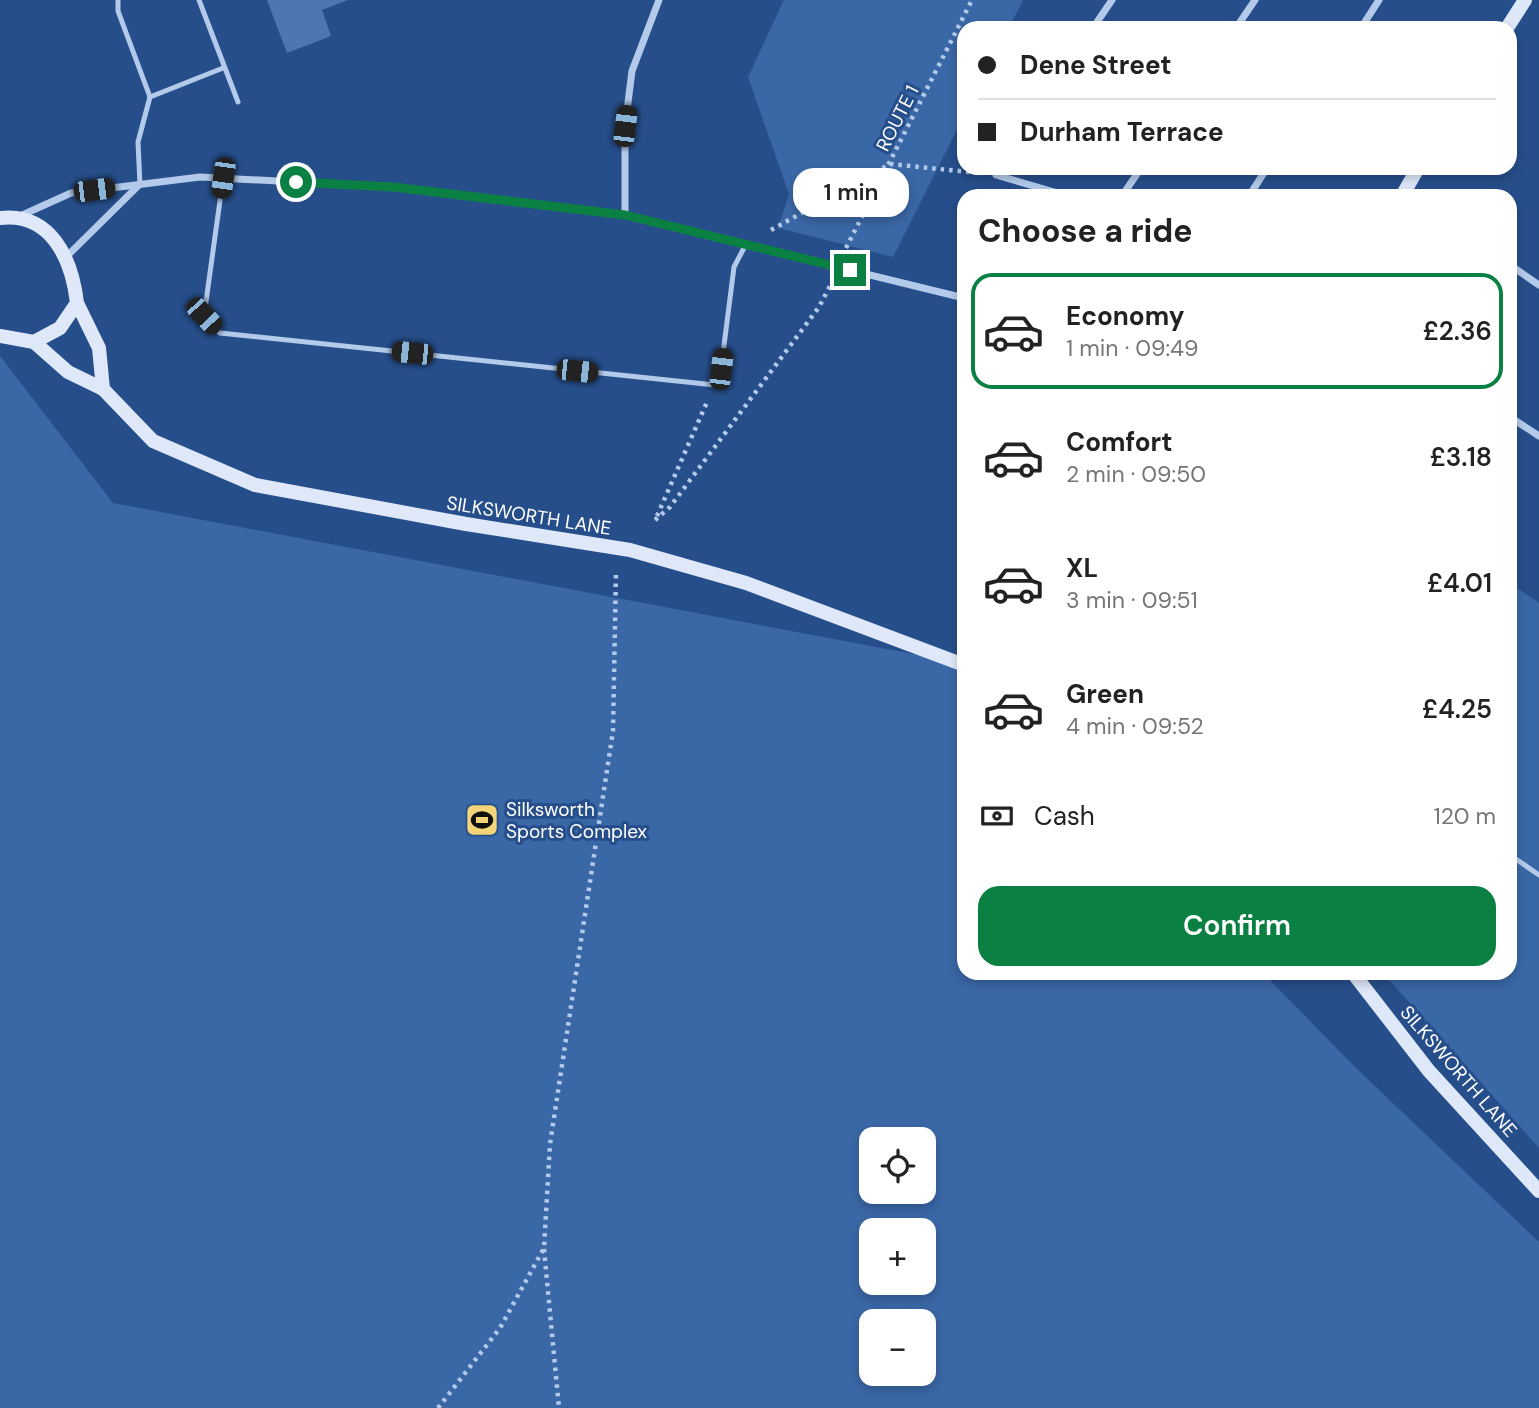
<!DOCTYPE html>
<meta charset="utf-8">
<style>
:root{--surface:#fff;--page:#f2f2f2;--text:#222;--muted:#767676;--line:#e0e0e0;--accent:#0b8043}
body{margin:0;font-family:"DM Sans",sans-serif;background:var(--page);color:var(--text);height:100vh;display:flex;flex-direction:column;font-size:26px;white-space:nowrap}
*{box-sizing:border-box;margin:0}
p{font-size:23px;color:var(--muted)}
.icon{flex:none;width:38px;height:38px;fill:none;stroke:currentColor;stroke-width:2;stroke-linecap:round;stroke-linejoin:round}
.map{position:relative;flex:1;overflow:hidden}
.details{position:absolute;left:957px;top:189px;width:560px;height:791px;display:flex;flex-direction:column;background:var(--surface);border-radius:21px;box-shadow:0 4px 10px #0003}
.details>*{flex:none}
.guide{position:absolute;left:957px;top:21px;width:560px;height:154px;border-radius:21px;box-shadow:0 4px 10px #0003;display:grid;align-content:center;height:154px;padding:0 21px;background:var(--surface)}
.tools{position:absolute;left:859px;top:1127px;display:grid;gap:14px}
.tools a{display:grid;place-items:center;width:77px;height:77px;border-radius:14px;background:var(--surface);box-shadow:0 4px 10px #0003;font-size:35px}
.end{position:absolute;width:32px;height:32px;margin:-16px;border:9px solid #0b8043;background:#fff;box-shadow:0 0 0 4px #fff}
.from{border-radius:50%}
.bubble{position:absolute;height:49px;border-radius:21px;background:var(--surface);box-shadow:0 4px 10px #0003;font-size:23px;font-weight:600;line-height:49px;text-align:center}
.car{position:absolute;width:21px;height:42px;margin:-21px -10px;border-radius:9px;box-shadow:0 0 5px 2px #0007;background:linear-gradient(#222 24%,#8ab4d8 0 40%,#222 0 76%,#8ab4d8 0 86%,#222 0)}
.guide b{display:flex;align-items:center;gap:24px;height:66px;font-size:26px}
.guide b+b{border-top:2px solid var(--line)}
.guide i{width:18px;height:18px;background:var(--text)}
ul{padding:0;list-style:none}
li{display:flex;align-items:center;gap:21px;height:116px;margin:0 14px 10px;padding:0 7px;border:4px solid transparent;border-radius:21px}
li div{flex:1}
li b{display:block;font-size:26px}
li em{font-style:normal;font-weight:600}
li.active{border-color:var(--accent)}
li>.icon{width:63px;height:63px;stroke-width:1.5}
h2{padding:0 21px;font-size:32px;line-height:84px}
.pay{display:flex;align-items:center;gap:18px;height:77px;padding:0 21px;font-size:26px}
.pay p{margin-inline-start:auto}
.button{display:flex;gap:14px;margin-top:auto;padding:14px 21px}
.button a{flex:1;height:80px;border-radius:21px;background:var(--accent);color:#fff;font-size:28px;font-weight:600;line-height:80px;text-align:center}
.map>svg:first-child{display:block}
.green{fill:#3a67a6;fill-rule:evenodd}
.building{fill:#4e77b1}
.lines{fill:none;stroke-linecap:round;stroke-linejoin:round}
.path{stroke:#b3caea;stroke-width:4.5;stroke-dasharray:3.5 5;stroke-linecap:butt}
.lane{stroke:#b3caea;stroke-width:5}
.street{stroke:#b3caea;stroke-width:7}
.secondary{stroke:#dee8f8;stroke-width:14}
.route{stroke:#0b8043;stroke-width:9}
.labels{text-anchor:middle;stroke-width:6;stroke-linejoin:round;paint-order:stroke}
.street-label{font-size:19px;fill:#fff;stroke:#264e8a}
.poi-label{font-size:19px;fill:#fff;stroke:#264e8a;text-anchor:start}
</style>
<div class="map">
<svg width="1539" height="1408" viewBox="0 0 1539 1408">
<rect width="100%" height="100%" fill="#264e8a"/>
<g class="green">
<polygon points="784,0 1023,0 1009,28 964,28 964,116 893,257 778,228 789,194 748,77"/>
<path d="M 0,356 L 113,503 L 961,663 L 964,667 L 964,973 L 1263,973 L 1357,1069 L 1539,1242 L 1539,1408 L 0,1408 ZM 872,1139 L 924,1139 L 924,1192 L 872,1192 ZM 872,1230 L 924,1230 L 924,1283 L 872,1283 ZM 872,1321 L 924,1321 L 924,1374 L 872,1374 Z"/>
<polygon points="1510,583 1539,603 1539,1148 1383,973 1510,973"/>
</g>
<polygon class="building" points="267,0 348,0 322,10 331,36 287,53"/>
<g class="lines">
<g class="path">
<polyline points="771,230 890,164 979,173"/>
<polyline points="846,248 972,0"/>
<polyline points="657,516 707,402"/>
<polyline points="655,520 670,507 819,307 830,286"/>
<polyline points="544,1249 559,1408"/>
<polyline points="438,1408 500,1328 544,1248 550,1144 613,731 616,571"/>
</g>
<g class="lane">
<polyline points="118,0 118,11 150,97 138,142 140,185"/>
<polyline points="199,0 238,102"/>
<polyline points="150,97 223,68"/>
<polyline points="223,179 204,316 220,333 715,385 721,369 734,267 746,244"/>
<polyline points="1510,855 1539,875"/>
</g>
<g class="street">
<polyline points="1093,28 1112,0"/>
<polyline points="1236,28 1255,0"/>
<polyline points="1361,28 1379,0"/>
<polyline points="1000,168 996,175 1068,196"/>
<polyline points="1122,196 1141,168"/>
<polyline points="1249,196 1267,168"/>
<polyline points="625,215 625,126 632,71 659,0"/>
<polyline points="20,216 71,193 200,177 392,187 625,215 964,298"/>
<polyline points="65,258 139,185"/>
<polyline points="1510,265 1539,285"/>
<polyline points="1510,417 1539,436"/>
</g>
<g class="secondary">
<polyline points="1507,28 1525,0"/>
<polyline points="1402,196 1418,168"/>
<path d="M 0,218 C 51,212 72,259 77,303 L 60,328 L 34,342 L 0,336"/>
<polyline points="77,303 99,348 103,389"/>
<polyline points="34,342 68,372 103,389 153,441 255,485 466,524 630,550 746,583 964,665"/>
<polyline points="1353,973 1429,1071 1539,1191"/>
</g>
</g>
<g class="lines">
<polyline class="route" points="296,182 393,187 625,215 850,270"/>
</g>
<defs>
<symbol id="stadium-square" viewBox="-11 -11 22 22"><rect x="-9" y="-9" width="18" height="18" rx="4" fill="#f3d478" stroke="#264e8a"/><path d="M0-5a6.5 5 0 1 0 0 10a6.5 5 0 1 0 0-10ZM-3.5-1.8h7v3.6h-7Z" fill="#111"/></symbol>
</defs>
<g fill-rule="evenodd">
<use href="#stadium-square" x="463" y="801" width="38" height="38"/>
</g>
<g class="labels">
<g class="street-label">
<text transform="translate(897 118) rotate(-63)" y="7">ROUTE 1</text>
<text transform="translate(529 515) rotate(9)" y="7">SILKSWORTH LANE</text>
<text transform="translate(1459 1071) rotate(49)" y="7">SILKSWORTH LANE</text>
</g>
<g class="poi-label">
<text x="506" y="816">Silksworth<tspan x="506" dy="22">Sports Complex</tspan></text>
</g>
</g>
</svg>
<div class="tools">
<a><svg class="icon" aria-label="locate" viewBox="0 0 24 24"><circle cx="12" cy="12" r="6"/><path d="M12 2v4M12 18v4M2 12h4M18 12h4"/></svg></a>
<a>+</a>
<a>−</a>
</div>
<i class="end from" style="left:296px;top:182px"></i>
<i class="end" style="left:850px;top:270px"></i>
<div class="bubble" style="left:793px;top:168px;width:116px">1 min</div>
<i class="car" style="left:625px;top:126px;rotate:7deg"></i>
<i class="car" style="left:223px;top:178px;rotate:188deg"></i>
<i class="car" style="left:94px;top:190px;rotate:83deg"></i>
<i class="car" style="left:204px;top:316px;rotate:137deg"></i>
<i class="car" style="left:412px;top:353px;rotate:276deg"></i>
<i class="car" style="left:721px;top:369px;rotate:7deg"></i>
<i class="car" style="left:577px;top:371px;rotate:96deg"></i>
<div class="guide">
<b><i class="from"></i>Dene Street</b>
<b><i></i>Durham Terrace</b>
</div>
<section class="details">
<h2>Choose a ride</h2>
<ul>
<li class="active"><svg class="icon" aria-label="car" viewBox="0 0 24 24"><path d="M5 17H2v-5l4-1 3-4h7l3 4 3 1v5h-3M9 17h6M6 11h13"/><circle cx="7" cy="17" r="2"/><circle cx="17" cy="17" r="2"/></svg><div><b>Economy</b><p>1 min · 09:49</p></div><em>£2.36</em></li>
<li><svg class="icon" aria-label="car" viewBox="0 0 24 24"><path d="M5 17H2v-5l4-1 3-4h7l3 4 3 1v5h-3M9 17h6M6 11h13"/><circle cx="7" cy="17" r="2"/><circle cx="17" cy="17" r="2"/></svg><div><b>Comfort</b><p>2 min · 09:50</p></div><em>£3.18</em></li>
<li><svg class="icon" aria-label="car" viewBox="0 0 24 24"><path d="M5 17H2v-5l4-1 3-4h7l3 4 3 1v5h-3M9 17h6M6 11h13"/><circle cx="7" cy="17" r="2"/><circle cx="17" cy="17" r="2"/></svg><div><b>XL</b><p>3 min · 09:51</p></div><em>£4.01</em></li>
<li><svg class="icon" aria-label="car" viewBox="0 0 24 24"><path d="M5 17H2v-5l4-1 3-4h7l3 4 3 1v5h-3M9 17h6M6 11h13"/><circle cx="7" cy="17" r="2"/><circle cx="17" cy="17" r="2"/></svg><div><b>Green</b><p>4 min · 09:52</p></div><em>£4.25</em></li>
</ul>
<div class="pay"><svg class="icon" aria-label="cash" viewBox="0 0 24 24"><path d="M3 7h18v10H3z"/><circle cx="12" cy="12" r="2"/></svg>Cash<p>120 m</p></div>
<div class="button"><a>Confirm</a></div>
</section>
</div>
